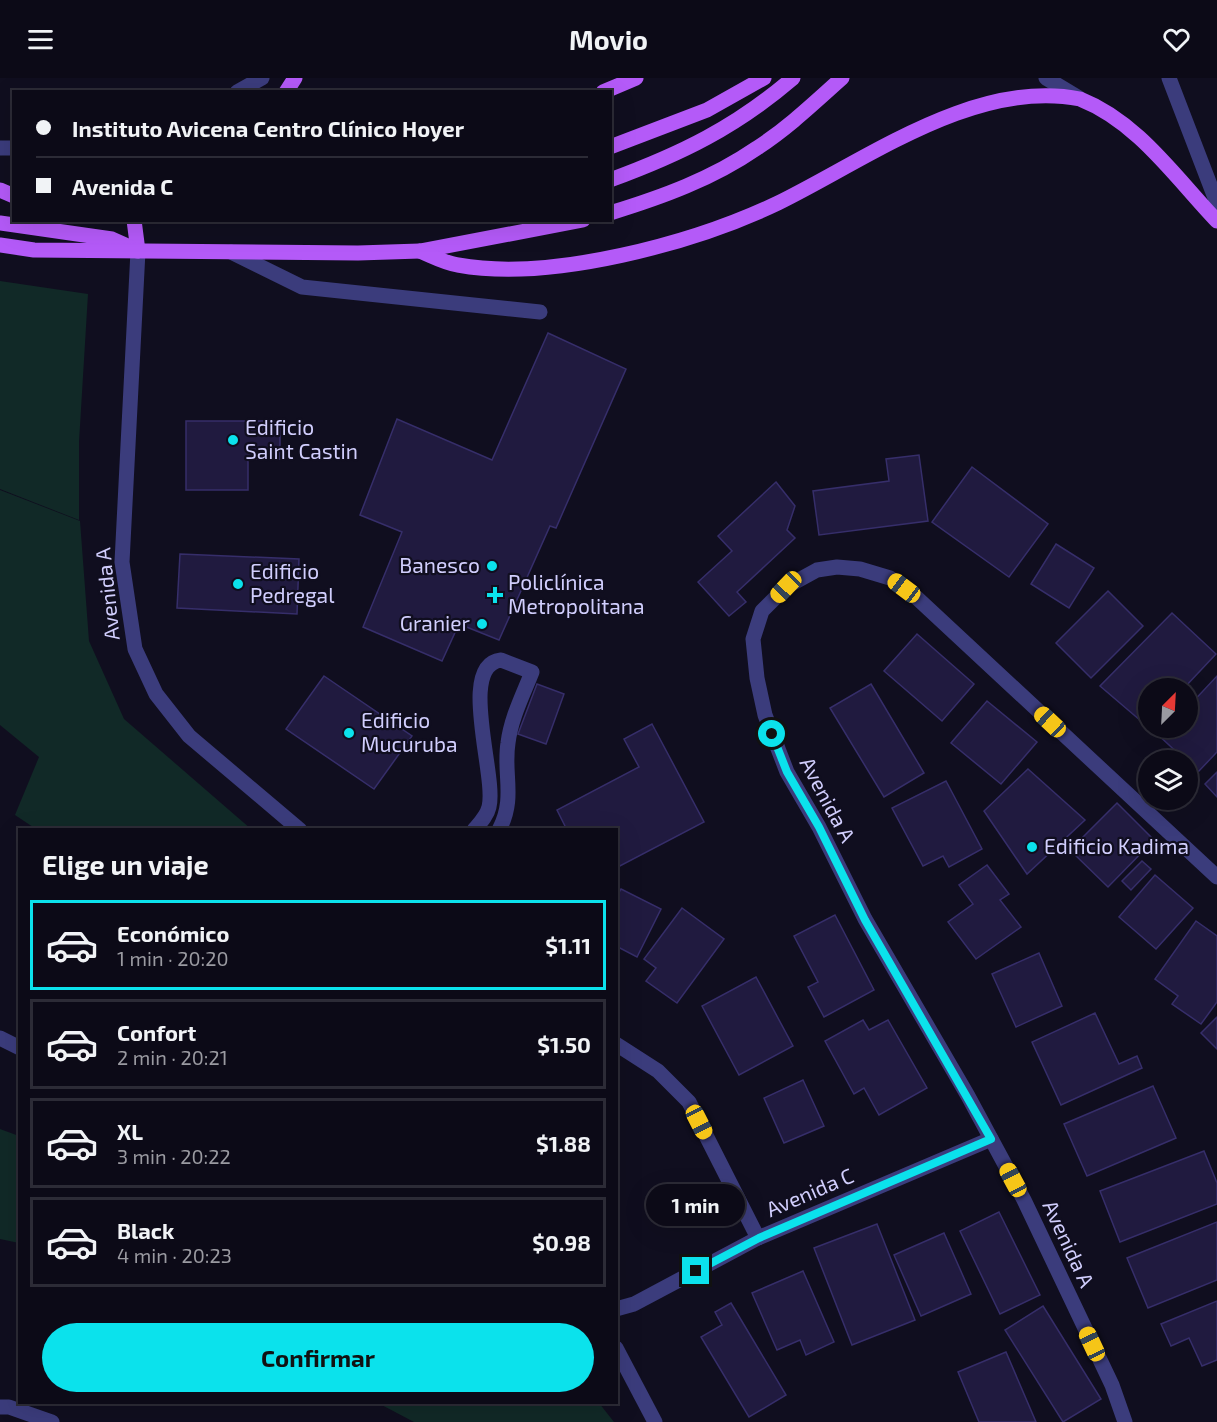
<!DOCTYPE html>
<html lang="es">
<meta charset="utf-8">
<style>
:root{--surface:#0c0a17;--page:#151320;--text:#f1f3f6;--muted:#9a9aa1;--line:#2c2b36;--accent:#0be2ec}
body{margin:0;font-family:"Exo 2",sans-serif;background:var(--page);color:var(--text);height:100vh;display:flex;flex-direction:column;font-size:22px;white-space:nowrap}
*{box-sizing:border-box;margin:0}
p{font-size:20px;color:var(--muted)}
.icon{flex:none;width:33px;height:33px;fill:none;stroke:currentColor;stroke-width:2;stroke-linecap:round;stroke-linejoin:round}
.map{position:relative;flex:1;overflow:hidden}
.side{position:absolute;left:18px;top:750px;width:600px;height:576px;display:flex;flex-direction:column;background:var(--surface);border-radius:0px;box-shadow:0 6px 24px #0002,0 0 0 2px var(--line)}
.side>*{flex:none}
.hud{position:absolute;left:12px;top:12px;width:600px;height:132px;border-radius:0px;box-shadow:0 6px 24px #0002,0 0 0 2px var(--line);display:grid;align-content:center;height:132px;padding:0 24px;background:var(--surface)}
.needle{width:39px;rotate:24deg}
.controls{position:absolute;left:1138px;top:600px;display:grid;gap:12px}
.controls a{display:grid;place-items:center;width:60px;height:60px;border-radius:50%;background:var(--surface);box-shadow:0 6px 24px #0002,0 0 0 2px var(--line);font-size:30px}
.end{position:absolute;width:27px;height:27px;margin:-14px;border:8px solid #0be2ec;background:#111;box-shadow:0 0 0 3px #111}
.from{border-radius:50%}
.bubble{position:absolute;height:42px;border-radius:21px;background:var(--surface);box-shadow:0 6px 24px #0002,0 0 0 2px var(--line);font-size:20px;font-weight:700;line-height:42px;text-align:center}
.car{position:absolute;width:18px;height:36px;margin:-18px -9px;border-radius:8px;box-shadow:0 0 4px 2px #0007;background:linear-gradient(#f5c518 24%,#345 0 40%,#f5c518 0 76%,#345 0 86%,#f5c518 0)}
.hud b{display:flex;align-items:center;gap:21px;height:57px;font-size:22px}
.hud b+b{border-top:2px solid var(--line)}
.hud i{width:15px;height:15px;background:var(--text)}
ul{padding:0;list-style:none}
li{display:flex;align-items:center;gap:18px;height:90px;margin:0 12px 9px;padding:0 12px;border:3px solid var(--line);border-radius:0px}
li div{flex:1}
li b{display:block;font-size:22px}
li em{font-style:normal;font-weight:700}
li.active{border-color:var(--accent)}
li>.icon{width:54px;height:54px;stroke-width:1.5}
h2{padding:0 24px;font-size:27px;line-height:72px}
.primary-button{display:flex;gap:12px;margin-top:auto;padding:12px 24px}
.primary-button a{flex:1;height:69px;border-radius:36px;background:var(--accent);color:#111;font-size:24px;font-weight:700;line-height:69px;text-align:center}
header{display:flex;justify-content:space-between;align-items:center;height:78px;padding:0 24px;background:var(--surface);font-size:27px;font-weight:700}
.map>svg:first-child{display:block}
.green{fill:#112927}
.building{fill:#201a3f;stroke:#362e6a;stroke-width:1.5}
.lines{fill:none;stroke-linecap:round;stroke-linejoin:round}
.minor{stroke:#3b3c7c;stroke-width:15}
.major{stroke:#b45af8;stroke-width:15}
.route{stroke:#0be2ec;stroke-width:8}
.poi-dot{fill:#0be2ec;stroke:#100e1f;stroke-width:2}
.labels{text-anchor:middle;stroke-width:4.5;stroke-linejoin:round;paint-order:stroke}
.poi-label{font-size:21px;fill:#d1cefd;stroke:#100e1f;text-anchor:start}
.street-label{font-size:21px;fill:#d1cefd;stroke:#100e1f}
</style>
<header><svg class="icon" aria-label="menu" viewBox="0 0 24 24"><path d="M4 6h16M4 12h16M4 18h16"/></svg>Movio<svg class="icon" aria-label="heart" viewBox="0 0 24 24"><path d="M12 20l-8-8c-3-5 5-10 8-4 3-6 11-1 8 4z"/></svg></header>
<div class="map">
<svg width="1217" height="1344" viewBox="0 0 1217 1344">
<rect width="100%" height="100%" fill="#100e1f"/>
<g class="green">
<polygon points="0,203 88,216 79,364 79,442 0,411"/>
<polygon points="0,412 80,443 89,563 124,641 251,751 36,751 15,737 39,679 0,647"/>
<polygon points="0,1051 19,1058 19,1165 0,1161"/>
<polygon points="378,1325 599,1325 614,1344 414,1344"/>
</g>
<g class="building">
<polygon points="548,255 626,291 556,450 550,448 499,562 459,546 442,583 363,549 402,454 360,437 397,341 492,382"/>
<polygon points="186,343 280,343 280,381 248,381 248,412 186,412"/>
<polygon points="919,377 928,443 819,457 813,413 889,403 886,381"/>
<polygon points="972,389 1048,446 1009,499 932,444"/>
<polygon points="776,404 795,428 787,452 795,460 737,514 746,524 729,538 698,504 732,473 718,458"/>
<polygon points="1056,466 1094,490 1069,530 1031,506"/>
<polygon points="180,476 299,481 297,536 177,530"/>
<polygon points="1108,513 1143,548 1091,600 1056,565"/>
<polygon points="1172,535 1216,576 1184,610 1149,610 1148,649 1100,608"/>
<polygon points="917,556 974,606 942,643 884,593"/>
<polygon points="324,598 412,658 374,711 286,651"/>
<polygon points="1217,598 1217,674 1198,694 1154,653 1157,650 1188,650 1188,629"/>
<polygon points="537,606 564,616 546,666 518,656"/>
<polygon points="871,606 924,695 884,719 830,630"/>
<polygon points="987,623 1037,664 1001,706 951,665"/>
<polygon points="652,646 704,744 616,790 616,752 567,752 557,732 639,689 624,661"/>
<polygon points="1028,691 1085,742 1027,796 984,733"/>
<polygon points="1217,694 1217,719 1205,706"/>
<polygon points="946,703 982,771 949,789 943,778 923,788 892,730"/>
<polygon points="1117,725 1154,762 1108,809 1070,772"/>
<polygon points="1142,783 1151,791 1131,812 1122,803"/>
<polygon points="987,787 1009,816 1000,822 1021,849 976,881 948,844 973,826 959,807"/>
<polygon points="1155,797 1193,830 1156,871 1119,839"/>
<polygon points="621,811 661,831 637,879 616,868 616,820"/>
<polygon points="682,830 724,861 677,925 646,903 656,890 644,881"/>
<polygon points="835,837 874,912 824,939 808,909 818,904 794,858"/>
<polygon points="1196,843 1217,858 1217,924 1201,946 1172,926 1178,918 1155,901"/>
<polygon points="1039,875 1062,928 1016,949 992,896"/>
<polygon points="756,899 793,968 739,997 702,928"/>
<polygon points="1095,935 1119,986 1137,978 1142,990 1061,1027 1032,964"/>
<polygon points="1217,939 1217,971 1201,955"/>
<polygon points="863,942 869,952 888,942 927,1010 879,1037 864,1010 854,1016 825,963"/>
<polygon points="803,1002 824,1048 784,1065 764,1020"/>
<polygon points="1153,1008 1176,1060 1087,1098 1064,1046"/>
<polygon points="1204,1073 1217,1105 1217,1126 1120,1164 1100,1113"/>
<polygon points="999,1134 1040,1217 1000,1236 960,1153"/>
<polygon points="1217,1144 1217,1202 1148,1230 1127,1180"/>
<polygon points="877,1146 915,1242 852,1267 814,1170"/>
<polygon points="944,1155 971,1216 921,1238 894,1177"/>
<polygon points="803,1193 834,1264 806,1277 800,1262 777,1272 752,1215"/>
<polygon points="1217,1223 1217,1282 1202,1288 1189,1260 1171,1268 1161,1246"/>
<polygon points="731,1225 786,1317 749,1339 701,1259 722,1247 715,1234"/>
<polygon points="1043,1228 1101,1321 1063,1344 1005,1252"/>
<polygon points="1006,1274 1036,1344 979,1344 958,1294"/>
</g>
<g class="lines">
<g class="minor">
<polyline points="1046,0 1079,20"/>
<polyline points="1169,0 1217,125"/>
<polyline points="237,14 262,0"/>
<polyline points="0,70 14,70"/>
<polyline points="138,173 122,484 135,571 156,616 189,658 300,752"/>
<polyline points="231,174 302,209 540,234"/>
<path d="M 474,752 C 480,745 487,738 489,729 C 497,698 457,587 501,582 L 532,594 C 523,617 511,640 508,665 C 503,696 516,720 499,752"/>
<polyline points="0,960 20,970"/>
<polyline points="616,966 658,993 689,1024 758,1160"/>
<polyline points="616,1231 634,1226 758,1160 991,1061"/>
<polyline points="616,1270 655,1344"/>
<polyline points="0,1329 9,1329 52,1344"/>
<polyline points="1125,1344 1112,1307 1024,1122 968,1018 865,841 819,749 787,694 765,637 757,600 753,561 762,533 786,509 817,492 837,489 860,491 890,500 917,520 1217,799"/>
</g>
<g class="major">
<polyline points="286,14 295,0"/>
<polyline points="603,14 636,0"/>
<polyline points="610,69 707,32 764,0"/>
<path d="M 610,102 C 681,76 736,49 793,0"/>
<polyline points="0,112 14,118"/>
<path d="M 610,135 C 662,119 712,101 757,70 C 788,50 815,24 842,0"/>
<polyline points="134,142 138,173"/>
<polyline points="0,145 112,161 130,169"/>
<polyline points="0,167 34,172 358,175 420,173 583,142"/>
<path d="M 420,173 C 432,178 445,185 458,187 C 551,204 694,165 778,125 C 866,82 976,0 1080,21 C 1138,44 1175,99 1217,143"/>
</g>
</g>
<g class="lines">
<polyline class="route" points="696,1193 759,1160 991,1061 865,842 819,749 787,694 772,656"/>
</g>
<g class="poi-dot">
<circle cx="233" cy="362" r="6"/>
<circle cx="492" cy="488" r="6"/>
<circle cx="238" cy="506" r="6"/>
<path d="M492 508h6v6h6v6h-6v6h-6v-6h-6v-6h6z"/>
<circle cx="482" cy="546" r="6"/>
<circle cx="349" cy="655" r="6"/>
<circle cx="1032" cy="769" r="6"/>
</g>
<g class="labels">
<g class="poi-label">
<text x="245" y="357">Edificio<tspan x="245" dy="24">Saint Castin</tspan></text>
<text x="480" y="495" text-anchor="end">Banesco</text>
<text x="250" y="501">Edificio<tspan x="250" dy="24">Pedregal</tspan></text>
<text x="508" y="512">Policlínica<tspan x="508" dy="24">Metropolitana</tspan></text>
<text x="470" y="553" text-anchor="end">Granier</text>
<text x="361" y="650">Edificio<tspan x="361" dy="24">Mucuruba</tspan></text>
<text x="1044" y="776">Edificio Kadima</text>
</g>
<g class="street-label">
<text transform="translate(108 516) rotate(-96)" y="7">Avenida A</text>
<text transform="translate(827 722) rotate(62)" y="7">Avenida A</text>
<text transform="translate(810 1115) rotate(-23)" y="7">Avenida C</text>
<text transform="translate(1068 1166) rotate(65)" y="7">Avenida A</text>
</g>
</g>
</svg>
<div class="controls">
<a><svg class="needle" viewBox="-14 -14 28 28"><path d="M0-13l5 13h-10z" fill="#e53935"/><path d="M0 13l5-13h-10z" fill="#9a9aa1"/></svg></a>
<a><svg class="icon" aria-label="layers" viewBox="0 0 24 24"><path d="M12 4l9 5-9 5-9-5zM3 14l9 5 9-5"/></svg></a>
</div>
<i class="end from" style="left:772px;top:656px"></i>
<i class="end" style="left:696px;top:1193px"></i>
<div class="bubble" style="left:646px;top:1106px;width:99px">1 min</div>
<i class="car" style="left:786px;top:509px;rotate:224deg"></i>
<i class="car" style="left:904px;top:510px;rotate:307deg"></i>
<i class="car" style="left:1050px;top:644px;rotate:313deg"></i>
<i class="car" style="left:699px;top:1044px;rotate:153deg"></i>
<i class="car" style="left:1013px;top:1102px;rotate:332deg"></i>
<i class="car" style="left:1092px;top:1266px;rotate:335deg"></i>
<div class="hud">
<b><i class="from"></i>Instituto Avicena Centro Clínico Hoyer</b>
<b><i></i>Avenida C</b>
</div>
<section class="side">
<h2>Elige un viaje</h2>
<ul>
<li class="active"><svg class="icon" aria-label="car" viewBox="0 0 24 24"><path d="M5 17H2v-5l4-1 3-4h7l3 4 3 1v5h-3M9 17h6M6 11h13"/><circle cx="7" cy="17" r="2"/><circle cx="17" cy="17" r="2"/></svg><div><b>Económico</b><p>1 min · 20:20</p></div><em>$1.11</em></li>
<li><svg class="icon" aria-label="car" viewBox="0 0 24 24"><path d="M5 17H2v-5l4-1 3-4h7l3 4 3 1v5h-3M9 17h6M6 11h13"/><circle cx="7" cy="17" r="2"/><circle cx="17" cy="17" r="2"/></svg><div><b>Confort</b><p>2 min · 20:21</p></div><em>$1.50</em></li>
<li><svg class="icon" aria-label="car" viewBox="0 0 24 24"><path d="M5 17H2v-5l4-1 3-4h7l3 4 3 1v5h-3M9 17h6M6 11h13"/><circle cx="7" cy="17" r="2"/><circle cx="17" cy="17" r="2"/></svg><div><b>XL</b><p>3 min · 20:22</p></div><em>$1.88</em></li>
<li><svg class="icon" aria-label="car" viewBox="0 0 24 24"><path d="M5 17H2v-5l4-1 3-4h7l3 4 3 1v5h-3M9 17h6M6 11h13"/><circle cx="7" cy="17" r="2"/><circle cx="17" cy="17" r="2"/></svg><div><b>Black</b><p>4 min · 20:23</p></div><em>$0.98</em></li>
</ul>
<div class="primary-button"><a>Confirmar</a></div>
</section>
</div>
